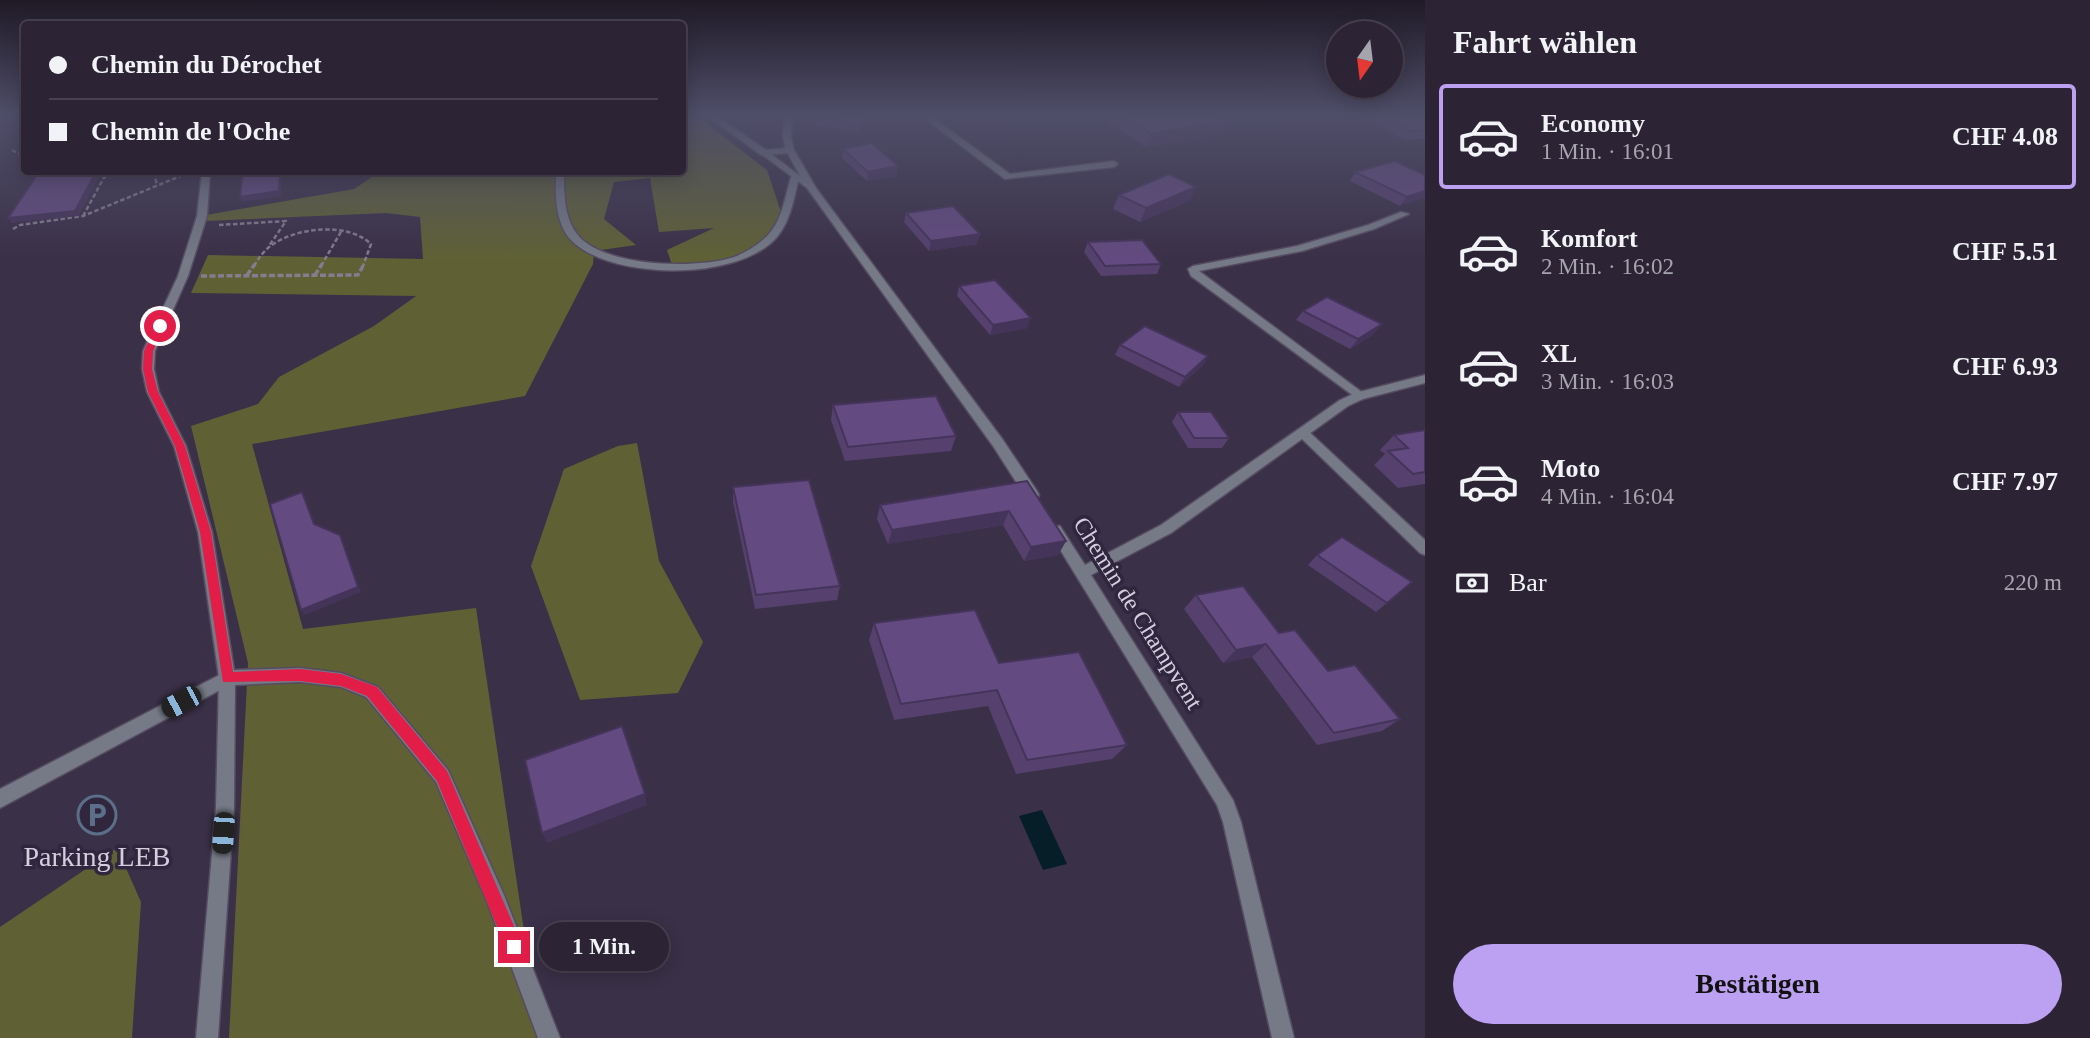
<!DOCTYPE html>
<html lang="de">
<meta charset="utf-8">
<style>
:root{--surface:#2c2435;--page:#383041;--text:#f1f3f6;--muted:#a6a4ad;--line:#484150;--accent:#bca0f2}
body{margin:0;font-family:"Times New Roman",serif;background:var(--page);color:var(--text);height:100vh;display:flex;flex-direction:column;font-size:26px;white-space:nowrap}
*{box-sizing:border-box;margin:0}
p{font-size:23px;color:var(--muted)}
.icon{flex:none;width:38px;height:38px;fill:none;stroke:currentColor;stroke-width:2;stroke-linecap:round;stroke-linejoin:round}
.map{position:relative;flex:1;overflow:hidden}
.drawer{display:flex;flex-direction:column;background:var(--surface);width:665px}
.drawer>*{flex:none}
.banner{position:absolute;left:21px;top:21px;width:665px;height:154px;border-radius:7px;box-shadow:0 4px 18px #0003,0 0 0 2px var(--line);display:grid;align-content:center;height:154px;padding:0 28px;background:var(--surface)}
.needle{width:46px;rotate:194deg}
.controls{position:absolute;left:1326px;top:21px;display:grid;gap:14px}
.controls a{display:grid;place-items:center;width:77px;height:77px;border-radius:50%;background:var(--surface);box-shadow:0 4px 18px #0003,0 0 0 2px var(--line);font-size:35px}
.end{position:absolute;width:32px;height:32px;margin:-16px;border:9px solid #e11d48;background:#fff;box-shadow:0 0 0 4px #fff}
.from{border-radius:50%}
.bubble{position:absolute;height:49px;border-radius:24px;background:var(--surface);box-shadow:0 4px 18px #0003,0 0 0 2px var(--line);font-size:23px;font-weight:700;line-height:49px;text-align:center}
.car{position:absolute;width:21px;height:42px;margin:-21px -10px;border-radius:9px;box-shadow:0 0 5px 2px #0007;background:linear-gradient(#222 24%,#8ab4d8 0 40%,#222 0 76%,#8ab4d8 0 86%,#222 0)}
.banner b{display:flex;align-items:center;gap:24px;height:66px;font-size:26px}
.banner b+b{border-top:2px solid var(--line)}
.banner i{width:18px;height:18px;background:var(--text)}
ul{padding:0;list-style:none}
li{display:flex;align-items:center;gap:21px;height:105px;margin:0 14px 10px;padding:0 14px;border:4px solid transparent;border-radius:7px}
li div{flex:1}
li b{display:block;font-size:26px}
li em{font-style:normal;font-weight:700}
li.selected{border-color:var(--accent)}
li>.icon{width:63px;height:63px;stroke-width:1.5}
h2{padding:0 28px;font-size:32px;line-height:84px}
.pay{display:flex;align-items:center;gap:18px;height:77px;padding:0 28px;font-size:26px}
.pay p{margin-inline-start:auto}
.primary-button{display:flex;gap:14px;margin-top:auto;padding:14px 28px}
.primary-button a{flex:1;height:80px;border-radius:42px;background:var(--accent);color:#111;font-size:28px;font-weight:700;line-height:80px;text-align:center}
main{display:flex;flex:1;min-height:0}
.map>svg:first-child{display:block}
.green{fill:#5f6135}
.water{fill:#051e28}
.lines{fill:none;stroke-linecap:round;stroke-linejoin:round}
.service-casing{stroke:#564c62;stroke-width:3}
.minor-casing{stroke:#564c62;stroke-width:3}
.tertiary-casing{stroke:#564c62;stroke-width:3}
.path-far1{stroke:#847c8f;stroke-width:2.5;stroke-dasharray:4.5 2.5;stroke-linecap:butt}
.path{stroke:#847c8f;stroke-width:3.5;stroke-dasharray:6 2.5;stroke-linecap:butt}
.service{fill:#757a86;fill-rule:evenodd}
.minor{fill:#757a86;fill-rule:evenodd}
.tertiary{fill:#757a86;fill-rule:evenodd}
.wall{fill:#55406e}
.shaded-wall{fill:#45345a}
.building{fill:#634a80;stroke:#45345a;stroke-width:2}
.route{fill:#e11d48}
.labels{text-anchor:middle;stroke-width:7;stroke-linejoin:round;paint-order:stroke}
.street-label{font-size:24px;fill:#d4cedd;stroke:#30263d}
.near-poi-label{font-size:28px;fill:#d4cedd;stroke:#30263d}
</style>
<main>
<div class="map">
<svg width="1425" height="1038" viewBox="0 0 1425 1038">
<rect width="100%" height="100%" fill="#3a3047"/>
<g class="green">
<path d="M 683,114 L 694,114 L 767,170 L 784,221 C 755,261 719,265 673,268 L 667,250 L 714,228 L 659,232 L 650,178 L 614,182 L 604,219 L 636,245 L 594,251 L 593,264 L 525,396 L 252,444 L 303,629 L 476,608 L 540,1038 L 229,1038 L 248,663 L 191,426 L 258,404 L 279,377 L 374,326 L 416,296 L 191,293 L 208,255 L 423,259 L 420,217 L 386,213 L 205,221 L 206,215 L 354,189 L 379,172 L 682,172 Z"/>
<polygon points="637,443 659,561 703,642 678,693 580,700 531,566 564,469 618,446"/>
<polygon points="117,848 141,902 132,1038 0,1038 0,927"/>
</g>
<polygon class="water" points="1042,810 1067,864 1043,870 1019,816"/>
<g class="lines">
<defs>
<g id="service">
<polygon points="919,114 928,114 1010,174 1114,161 1118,164 1114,167 1005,179"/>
<path d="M 556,172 L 564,172 C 564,193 564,217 577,234 C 602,267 694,269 731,258 C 744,254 757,246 767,236 C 782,221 785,197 791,177 L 795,174 L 799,177 C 794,198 791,220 777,237 C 739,281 616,280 574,243 C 555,226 555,196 556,172 Z"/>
<polygon points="1401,212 1409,214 1374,229 1302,251 1199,271 1363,393 1365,396 1363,399 1359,400 1191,276 1188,269 1193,266 1297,246 1368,225"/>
<polygon points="1302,428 1306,429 1425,540 1425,555 1420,553 1298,435 1296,432"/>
<polygon points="227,671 233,673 235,678 233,683 0,808 0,789"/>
</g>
<g id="minor">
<polygon points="787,148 793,148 816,188 1003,440 1037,491 1039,495 1037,499 1027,499 993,446 807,188 760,153 767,151 800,176 786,150"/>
<polygon points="202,172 210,172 207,216 188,276 155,351 154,369 159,392 186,446 212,532 234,670 300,668 341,673 378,687 448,770 504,895 560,1038 538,1038 488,904 436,782 366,697 341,687 300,682 235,685 234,807 218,1038 196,1038 216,807 219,678 198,532 174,446 147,392 142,369 143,351 178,276 197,216"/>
<polygon points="1425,375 1425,383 1363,399 1348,406 1171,533 1091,575 1233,800 1241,822 1294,1038 1272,1038 1223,822 1217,805 1048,530 1050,526 1060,526 1085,565 1161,525 1340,400 1355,393"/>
</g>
<polygon id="tertiary" points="705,114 714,114 766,150 785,148 783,137 784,114 792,114 791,137 794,150 790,153 761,155"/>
</defs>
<use href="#service" class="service-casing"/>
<use href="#minor" class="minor-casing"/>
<use href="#tertiary" class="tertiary-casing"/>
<g class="path-far1">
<polyline points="12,150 24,156"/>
<polyline points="154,172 157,186"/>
<polyline points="104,177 118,172"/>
<polyline points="83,216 107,172"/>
<polyline points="219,225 286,221 269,246"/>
<polyline points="13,229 20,225 83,216 188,173"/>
<path d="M 254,266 C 259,258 264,250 272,245 C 297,227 348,222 371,244 L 363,266"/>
<polyline points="321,266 342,230"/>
</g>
<g class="path">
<polyline points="247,275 255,264"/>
<polyline points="315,275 322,264"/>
<polyline points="201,276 358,275 364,264"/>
</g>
<use href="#service" class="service"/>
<use href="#minor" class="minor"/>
<use href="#tertiary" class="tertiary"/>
</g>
<g class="wall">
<polygon points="818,114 877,114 859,133 815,125 816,117"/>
<polygon points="1107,114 1215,114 1228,121 1222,135 1146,147 1105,120"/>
<polygon points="1358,114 1425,114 1425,139 1404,140"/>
<polygon points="843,149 898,166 896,176 867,181 842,158"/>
<polygon points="1355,172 1425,175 1400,206 1350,181"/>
<polygon points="1196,187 1189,201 1140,222 1113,209 1119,195"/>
<polygon points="906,213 977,244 929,251 904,222"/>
<polygon points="1088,242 1161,264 1157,274 1101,276 1084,252"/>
<polygon points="959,286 1027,328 990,335 957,296"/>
<polygon points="1303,311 1374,334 1350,349 1296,320"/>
<polygon points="1120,345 1208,356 1202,366 1179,387 1115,355"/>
<polygon points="833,405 956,436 951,451 845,461 831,420"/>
<polygon points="1178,412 1229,438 1222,448 1188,448 1172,422"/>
<polygon points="1425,430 1425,484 1398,488 1374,465 1385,454 1380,450 1394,435"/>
<polygon points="1027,481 1066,541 1058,555 1024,561 1003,525 888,544 877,519 880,505"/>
<polygon points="733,487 840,586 837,600 755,609 733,502"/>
<polygon points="1317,555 1412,582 1376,612 1308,565"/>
<polygon points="1196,595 1279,633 1328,671 1400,719 1382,731 1317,745 1252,657 1223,663 1184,609"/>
<polygon points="874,623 999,663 1127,745 1112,759 1016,774 988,706 894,720 869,640"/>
</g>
<g class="shaded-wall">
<polygon points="871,114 877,114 859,133 860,125"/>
<polygon points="1228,121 1222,135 1146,147 1151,134"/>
<polygon points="898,166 896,176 867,181 868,172"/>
<polygon points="96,172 102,172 79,216 12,223 8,218"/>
<polygon points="280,172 282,172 281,196 242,202 240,197"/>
<polygon points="1196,187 1189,201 1140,222 1146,208"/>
<polygon points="1425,191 1425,198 1400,206 1407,197"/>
<polygon points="980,234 977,244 929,251 931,241"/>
<polygon points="1031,318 1027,328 990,335 993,325"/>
<polygon points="1382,324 1374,334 1350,349 1358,339"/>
<polygon points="1208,356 1202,366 1179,387 1185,377"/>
<polygon points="1009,511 1003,525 888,544 892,530"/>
<polygon points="340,535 342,540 361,592 305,615 301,610"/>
<polygon points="1066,541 1058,555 1024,561 1031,547"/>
<polygon points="1266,644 1252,657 1223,663 1236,650"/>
<polygon points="645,794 647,805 547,843 542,833"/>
</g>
<g class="building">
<polygon points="818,114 871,114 860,125 816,117"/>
<polygon points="1121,114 1215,114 1228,121 1151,134"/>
<polygon points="1380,114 1425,114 1425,130 1411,131"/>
<polygon points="872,143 898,166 868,172 843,149"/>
<polygon points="1395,161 1425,175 1425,191 1407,197 1355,172"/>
<polygon points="39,172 96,172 75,211 8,218"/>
<polygon points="251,172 280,172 279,191 240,197 242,177"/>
<polygon points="1169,174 1196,187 1146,208 1119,195"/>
<polygon points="953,206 980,234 931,241 906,213"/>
<polygon points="1142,240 1161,264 1105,266 1088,242"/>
<polygon points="995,280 1031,318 993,325 959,286"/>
<polygon points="1327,297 1382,324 1358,339 1303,311"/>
<polygon points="1145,326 1208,356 1185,377 1120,345"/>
<polygon points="936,396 956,436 848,447 833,405"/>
<polygon points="1178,412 1211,412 1229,438 1194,438"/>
<polygon points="1425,430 1425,472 1413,474 1388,451 1408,448 1394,435"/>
<polygon points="809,480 840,586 756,595 733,487"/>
<polygon points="1027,481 1066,541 1031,547 1009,511 892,530 880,505"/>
<polygon points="302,492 314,524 340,535 358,587 301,610 270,504"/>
<polygon points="1342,537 1412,582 1387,603 1317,555"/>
<polygon points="1243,586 1279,633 1295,630 1328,671 1355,665 1400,719 1334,733 1266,644 1236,650 1196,595"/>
<polygon points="975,610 999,663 1079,652 1127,745 1027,760 997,690 901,704 874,623"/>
<polygon points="622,726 645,794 542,833 525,760"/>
</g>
<linearGradient id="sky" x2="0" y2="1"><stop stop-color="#201a27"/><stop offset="0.44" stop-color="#4f4e69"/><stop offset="1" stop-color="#4f4e69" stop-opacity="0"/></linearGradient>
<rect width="1425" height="260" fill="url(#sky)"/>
<polygon class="route" points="157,324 165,326 153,351 152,369 158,392 185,446 211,532 233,672 300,669 341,674 377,687 447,771 523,947 520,953 514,956 508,953 437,781 367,696 341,686 300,681 223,682 200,532 175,446 148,392 143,369 144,351"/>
<defs>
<symbol id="parking-ring" viewBox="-11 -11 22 22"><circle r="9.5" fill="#30263d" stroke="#5c6f8a" stroke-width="1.5"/><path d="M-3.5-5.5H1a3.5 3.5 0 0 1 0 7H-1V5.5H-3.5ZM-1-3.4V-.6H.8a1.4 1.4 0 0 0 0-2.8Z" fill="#5c6f8a"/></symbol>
</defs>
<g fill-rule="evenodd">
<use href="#parking-ring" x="75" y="793" width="44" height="44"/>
</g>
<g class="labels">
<g class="street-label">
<text transform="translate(1138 613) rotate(58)" y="8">Chemin de Champvent</text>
</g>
<g class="near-poi-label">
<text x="97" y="866">Parking LEB</text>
</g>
</g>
</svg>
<div class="controls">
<a><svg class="needle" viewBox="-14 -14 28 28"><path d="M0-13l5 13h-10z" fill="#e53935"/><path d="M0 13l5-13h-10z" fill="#a6a4ad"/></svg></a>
</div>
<i class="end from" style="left:160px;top:326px"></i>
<i class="end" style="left:514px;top:947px"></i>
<div class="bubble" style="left:539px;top:922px;width:130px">1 Min.</div>
<i class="car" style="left:181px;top:702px;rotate:242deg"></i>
<i class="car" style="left:223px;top:833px;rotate:184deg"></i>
<div class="banner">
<b><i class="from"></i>Chemin du Dérochet</b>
<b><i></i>Chemin de l'Oche</b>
</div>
</div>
<section class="drawer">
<h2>Fahrt wählen</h2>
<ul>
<li class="selected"><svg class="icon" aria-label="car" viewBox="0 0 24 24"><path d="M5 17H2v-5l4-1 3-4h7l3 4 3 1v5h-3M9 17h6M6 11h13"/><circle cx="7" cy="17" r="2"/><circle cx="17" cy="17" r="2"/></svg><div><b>Economy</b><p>1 Min. · 16:01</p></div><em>CHF 4.08</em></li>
<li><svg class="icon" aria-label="car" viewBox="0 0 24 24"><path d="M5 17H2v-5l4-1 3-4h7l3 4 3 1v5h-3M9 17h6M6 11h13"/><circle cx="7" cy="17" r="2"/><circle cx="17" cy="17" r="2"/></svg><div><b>Komfort</b><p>2 Min. · 16:02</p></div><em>CHF 5.51</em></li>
<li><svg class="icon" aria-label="car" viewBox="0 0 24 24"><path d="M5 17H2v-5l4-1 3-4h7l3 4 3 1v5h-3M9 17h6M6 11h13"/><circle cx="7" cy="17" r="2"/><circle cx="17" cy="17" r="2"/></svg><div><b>XL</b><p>3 Min. · 16:03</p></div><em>CHF 6.93</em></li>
<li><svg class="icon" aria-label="car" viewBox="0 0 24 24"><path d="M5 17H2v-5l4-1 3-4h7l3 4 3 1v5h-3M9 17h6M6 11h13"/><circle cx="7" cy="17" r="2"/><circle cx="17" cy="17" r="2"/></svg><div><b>Moto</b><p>4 Min. · 16:04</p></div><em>CHF 7.97</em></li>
</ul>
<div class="pay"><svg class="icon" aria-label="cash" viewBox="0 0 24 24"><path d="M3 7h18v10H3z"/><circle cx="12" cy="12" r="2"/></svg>Bar<p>220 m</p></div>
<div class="primary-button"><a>Bestätigen</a></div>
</section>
</main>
